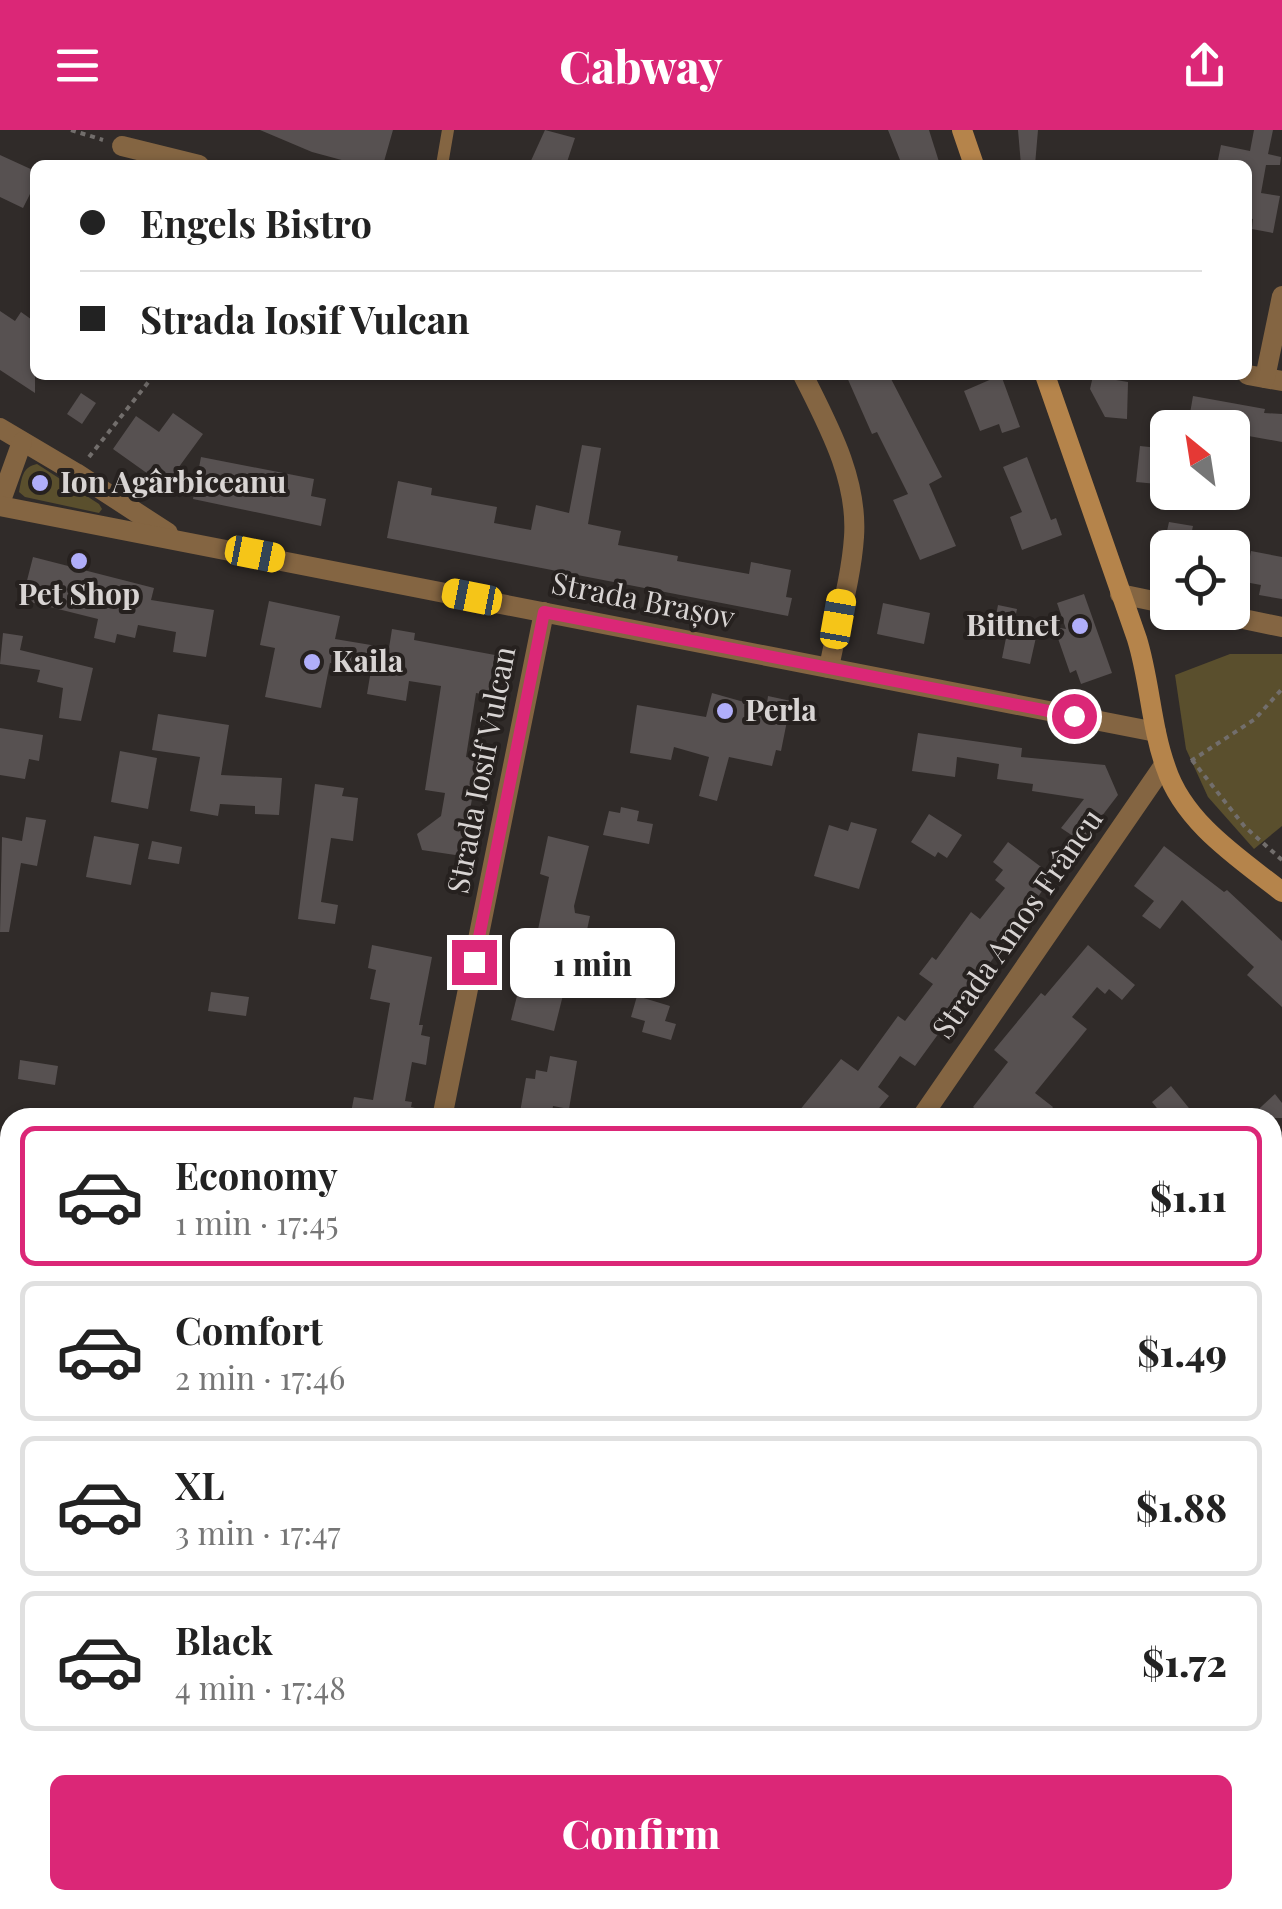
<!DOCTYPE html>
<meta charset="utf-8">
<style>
:root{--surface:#fff;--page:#f6f6f6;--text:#222;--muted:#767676;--line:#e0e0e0;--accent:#db2777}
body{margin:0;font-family:"Playfair Display",serif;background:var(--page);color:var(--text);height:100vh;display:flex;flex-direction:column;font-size:38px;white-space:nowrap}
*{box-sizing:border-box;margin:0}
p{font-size:32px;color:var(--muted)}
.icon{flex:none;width:55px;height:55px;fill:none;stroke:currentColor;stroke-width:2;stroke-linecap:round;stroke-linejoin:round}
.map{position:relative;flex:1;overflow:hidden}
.side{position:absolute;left:0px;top:978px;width:1282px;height:802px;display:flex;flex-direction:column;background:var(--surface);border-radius:30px 30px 0 0;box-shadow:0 2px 8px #0004}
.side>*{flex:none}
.top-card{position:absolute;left:30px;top:30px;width:1222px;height:220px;border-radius:15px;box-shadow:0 2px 8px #0004;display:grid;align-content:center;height:220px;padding:0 50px;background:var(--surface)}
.needle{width:65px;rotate:330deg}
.tools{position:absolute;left:1150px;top:280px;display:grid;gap:20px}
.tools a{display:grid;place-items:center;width:100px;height:100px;border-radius:15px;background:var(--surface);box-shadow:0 2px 8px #0004;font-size:50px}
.end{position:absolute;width:45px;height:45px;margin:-22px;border:12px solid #db2777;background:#fff;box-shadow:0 0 0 5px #fff}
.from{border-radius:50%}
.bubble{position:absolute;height:70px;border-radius:15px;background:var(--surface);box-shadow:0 2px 8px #0004;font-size:32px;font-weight:800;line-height:70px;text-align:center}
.car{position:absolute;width:30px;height:60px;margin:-30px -15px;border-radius:12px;box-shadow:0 0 8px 2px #0007;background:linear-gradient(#f5c518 24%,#345 0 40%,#f5c518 0 76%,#345 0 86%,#f5c518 0)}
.top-card b{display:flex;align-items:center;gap:35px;height:95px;font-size:38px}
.top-card b+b{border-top:2px solid var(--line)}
.top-card i{width:25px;height:25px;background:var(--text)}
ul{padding:18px 0 0;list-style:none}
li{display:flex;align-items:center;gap:30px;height:140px;margin:0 20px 15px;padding:0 30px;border:5px solid var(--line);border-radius:15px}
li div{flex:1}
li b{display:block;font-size:38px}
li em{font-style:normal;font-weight:800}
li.current{border-color:var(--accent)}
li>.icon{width:90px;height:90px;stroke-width:1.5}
.action{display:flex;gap:20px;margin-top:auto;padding:20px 50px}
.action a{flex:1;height:115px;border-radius:15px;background:var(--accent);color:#fff;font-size:40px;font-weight:800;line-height:115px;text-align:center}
header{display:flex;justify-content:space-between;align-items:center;height:130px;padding:0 50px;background:var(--accent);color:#fff;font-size:45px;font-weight:800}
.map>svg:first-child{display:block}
.green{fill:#5a4f2d}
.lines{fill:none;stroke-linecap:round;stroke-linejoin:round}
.stream{stroke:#916977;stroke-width:6}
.building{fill:#575151}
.path{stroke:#726e6c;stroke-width:4;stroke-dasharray:5 5;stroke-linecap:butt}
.service{stroke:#846542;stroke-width:12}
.minor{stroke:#846542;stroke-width:20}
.secondary{stroke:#b5844b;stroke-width:20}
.route{stroke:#db2777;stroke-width:12}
.poi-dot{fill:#b0aefa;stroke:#26211f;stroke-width:4}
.labels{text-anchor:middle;stroke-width:8;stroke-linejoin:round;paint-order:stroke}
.poi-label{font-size:30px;font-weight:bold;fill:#d8d4d3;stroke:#26211f;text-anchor:start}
.street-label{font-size:30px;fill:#d8d4d3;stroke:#26211f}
</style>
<header><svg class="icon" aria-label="menu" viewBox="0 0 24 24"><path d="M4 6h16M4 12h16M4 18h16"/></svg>Cabway<svg class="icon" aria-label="share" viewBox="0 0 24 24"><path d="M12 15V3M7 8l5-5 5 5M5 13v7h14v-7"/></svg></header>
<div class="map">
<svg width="1282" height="1779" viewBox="0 0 1282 1779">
<rect width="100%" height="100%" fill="#302b29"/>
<g class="green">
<path d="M 37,334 L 99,374 L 102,379 L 99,383 L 25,367 L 19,362 C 22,348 22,337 37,334 Z"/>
<polygon points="1230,524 1282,524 1282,696 1254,719 1208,667 1186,619 1175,545"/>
</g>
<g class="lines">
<polyline class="stream" points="1272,1709 1282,1719"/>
</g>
<g class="building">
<polygon points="260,0 393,0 383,35 348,35 349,32 312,22"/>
<polygon points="545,0 575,8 566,35 529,35"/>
<polygon points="888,0 929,0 940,35 902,35"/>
<polygon points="1018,0 1038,0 1035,35 1021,35"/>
<polygon points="1254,0 1273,0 1268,24 1281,27 1280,35 1266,35 1261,63 1280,66 1273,103 1252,99 1253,89 1248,88 1248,35 1217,35 1221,15 1250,21"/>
<polygon points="0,25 35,41 35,66 30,64 23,78 0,67"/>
<polygon points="0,181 15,191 21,182 35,192 35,263 0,240"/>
<polygon points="846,245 889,245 942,347 929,354 956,416 920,430 893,370 908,364 877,302 872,304"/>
<polygon points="1001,245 1020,297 1002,303 999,294 980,301 964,261"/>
<polygon points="1093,246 1128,252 1127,289 1105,287 1090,259"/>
<polygon points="81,263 96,273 82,294 67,284"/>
<polygon points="1193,266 1265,279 1264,283 1282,284 1282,312 1232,303 1232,298 1188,295"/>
<polygon points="173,283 203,304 165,356 113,319 136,286 159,302"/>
<polygon points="582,315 601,318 588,394 621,401 618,415 678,426 677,431 749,444 751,432 791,440 786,467 792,468 788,486 387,408 398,351 432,358 431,365 497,377 494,393 531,400 536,375 569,383"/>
<polygon points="1140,316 1168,319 1168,355 1136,352"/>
<polygon points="201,327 314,349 311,366 326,369 321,396 193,369"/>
<polygon points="1027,327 1051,390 1056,388 1062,405 1022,420 1010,387 1022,382 1003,337"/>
<polygon points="1169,392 1193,396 1191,405 1211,408 1210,418 1168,418 1168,454 1150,451 1158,400 1167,401"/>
<polygon points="1251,421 1282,427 1282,469 1259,465 1261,455 1245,452"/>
<polygon points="33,427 154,458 151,470 214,480 206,527 173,522 176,502 138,495 135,508 117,504 115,513 94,508 98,489 22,470"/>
<polygon points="1084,464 1112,543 1081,554 1076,540 1070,543 1054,497 1066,499 1057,473"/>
<polygon points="269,471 340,486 335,509 389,518 392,499 415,503 414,510 495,525 488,565 476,563 466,627 479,629 462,726 422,720 417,704 441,686 445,663 425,660 441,556 409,551 406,571 367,564 371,540 330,533 321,578 265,567 275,518 260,515"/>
<polygon points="883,473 930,483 924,514 877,504"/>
<polygon points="998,475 1017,479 1015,489 1039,494 1030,534 1002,528 1006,508 992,506"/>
<polygon points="3,503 23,506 20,520 93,538 81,591 59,588 63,558 37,552 40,540 0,534"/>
<polygon points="712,563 751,574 752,570 767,573 768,566 791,571 781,621 776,620 772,636 729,627 717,671 699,666 709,627 674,617 671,630 630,623 637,575 706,587"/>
<polygon points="158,584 229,595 221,645 282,648 279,685 255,684 255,676 220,674 218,686 190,681 200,627 152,620"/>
<polygon points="0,598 43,605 39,631 29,629 25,649 0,645"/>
<polygon points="918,603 1022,618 1021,627 1105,635 1118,665 1082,712 1061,698 1084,669 1032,661 1033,654 997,649 999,634 957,627 955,647 912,641"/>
<polygon points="120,621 157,628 148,679 111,672"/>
<polygon points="315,654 344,658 342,666 358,668 353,711 331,708 321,772 338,775 335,794 298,789"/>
<polygon points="621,677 639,681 637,691 653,694 649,714 603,705 609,681 620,683"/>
<polygon points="929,684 962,705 947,728 938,722 935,727 911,712"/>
<polygon points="26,687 46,690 37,736 21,733 9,802 0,802 2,707 22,711"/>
<polygon points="851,692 877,699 859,759 814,746 829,695 848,701"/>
<polygon points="94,706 139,714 131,755 86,747"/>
<polygon points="548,706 589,716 574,776 575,783 590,786 582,823 535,814 549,747 540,744"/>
<polygon points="152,711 182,717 179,734 148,729"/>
<polygon points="1008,712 1053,746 915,936 900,926 878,957 889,966 871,988 807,988 799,981 841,929 858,941 898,886 905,891 933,854 919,844 932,827 936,830 971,782 980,789 1005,758 995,750 1003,740 993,732"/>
<polygon points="1164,716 1224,762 1227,760 1282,811 1282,877 1247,845 1254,837 1182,770 1160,799 1142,786 1154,771 1134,756"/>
<polygon points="372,815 432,827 419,895 423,895 421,905 430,907 426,935 412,932 405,971 412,972 411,977 419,979 418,988 350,988 354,967 373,970 390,873 370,869 376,840 368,838"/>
<polygon points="1088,815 1135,855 1122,870 1109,859 1105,864 1097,857 1072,887 1087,899 1035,963 1053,977 1045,988 987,988 973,977 1008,932 994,920 1041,863 1045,866"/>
<polygon points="522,846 565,857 554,901 511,890"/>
<polygon points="211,862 249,867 246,886 208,881"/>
<polygon points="637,866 670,876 665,891 676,894 671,910 642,902 645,891 631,887"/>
<polygon points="550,926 577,931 569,979 553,976 551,988 519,988 526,948 535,949 536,940 547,942"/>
<polygon points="20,930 58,936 55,955 18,949"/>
<polygon points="1171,956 1197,988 1165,988 1152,972"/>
<polygon points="1275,964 1282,973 1282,988 1249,988"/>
</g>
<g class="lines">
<g class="path">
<polyline points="71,0 103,10"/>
<polyline points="89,327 154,245"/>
<polyline points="1192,630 1245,697 1282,730"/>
<polyline points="1191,631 1255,589 1282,559"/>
</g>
<polyline class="service" points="442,35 448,0"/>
<g class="minor">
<polyline points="122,16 199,35"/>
<path d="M 803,245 C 828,295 858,349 854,407 C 851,451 837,495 829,538"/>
<polyline points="1248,245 1282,251"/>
<polyline points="1265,248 1282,166"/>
<polyline points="0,298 76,343 168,403"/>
<polyline points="0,373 22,312"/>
<polyline points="0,376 1156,602"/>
<polyline points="1120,464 1168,474"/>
<polyline points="1210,482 1282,497"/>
<polyline points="442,988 544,482"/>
<polyline points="921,988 1164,635"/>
<polyline points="1272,1097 1282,1088"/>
<polyline points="0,1136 10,1138"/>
<polyline points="1272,1467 1282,1475"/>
<polyline points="0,1478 10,1480"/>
<polyline points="1151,1770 1159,1779"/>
<polyline points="282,1779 284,1770"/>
</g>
<g class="secondary">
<polyline points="962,0 974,35"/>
<path d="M 1045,245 L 1137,509 C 1150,551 1151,597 1166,638 C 1184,693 1239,728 1282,762"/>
</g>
</g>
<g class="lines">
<polyline class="route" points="474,832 544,482 1074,586"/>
</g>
<g class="poi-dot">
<circle cx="40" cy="353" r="10"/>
<circle cx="79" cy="431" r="10"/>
<circle cx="1080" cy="496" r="10"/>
<circle cx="312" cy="532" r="10"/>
<circle cx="725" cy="581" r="10"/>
</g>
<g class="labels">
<g class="poi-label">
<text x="60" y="363">Ion Agârbiceanu</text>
<text x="79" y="475" text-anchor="middle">Pet Shop</text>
<text x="1060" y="506" text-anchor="end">Bittnet</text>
<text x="332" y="542">Kaila</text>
<text x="745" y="591">Perla</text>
</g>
<g class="street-label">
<text transform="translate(643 471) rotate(11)" y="10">Strada Brașov</text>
<text transform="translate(482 640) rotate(-79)" y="10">Strada Iosif Vulcan</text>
<text transform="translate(1018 794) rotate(-55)" y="10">Strada Amos Frâncu</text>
</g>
</g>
</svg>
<div class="tools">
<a><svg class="needle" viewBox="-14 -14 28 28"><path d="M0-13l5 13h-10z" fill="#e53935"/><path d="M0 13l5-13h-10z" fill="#767676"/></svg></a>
<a><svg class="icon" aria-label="locate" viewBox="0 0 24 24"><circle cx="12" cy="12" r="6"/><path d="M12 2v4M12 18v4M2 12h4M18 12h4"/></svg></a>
</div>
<i class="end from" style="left:1074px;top:586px"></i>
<i class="end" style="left:474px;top:832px"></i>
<div class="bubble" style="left:510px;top:798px;width:165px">1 min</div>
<i class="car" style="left:255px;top:424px;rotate:101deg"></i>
<i class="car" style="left:472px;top:467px;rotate:281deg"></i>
<i class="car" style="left:838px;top:489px;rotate:10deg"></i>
<div class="top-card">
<b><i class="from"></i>Engels Bistro</b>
<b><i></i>Strada Iosif Vulcan</b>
</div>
<section class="side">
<ul>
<li class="current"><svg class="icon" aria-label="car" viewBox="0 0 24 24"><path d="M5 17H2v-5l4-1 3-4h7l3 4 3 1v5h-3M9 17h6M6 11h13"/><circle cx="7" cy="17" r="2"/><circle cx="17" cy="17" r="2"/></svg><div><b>Economy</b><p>1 min · 17:45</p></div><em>$1.11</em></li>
<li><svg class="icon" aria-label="car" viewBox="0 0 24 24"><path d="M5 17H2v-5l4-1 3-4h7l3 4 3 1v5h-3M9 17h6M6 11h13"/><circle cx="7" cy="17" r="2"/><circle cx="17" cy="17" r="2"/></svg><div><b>Comfort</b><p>2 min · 17:46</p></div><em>$1.49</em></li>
<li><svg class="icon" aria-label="car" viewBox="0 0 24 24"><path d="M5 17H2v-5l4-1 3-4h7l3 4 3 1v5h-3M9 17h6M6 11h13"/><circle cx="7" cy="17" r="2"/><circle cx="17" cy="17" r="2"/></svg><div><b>XL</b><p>3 min · 17:47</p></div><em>$1.88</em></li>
<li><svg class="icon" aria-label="car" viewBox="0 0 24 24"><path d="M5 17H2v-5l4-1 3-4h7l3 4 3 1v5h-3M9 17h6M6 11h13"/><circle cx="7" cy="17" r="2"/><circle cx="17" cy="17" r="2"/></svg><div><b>Black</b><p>4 min · 17:48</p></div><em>$1.72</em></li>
</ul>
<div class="action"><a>Confirm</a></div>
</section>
</div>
